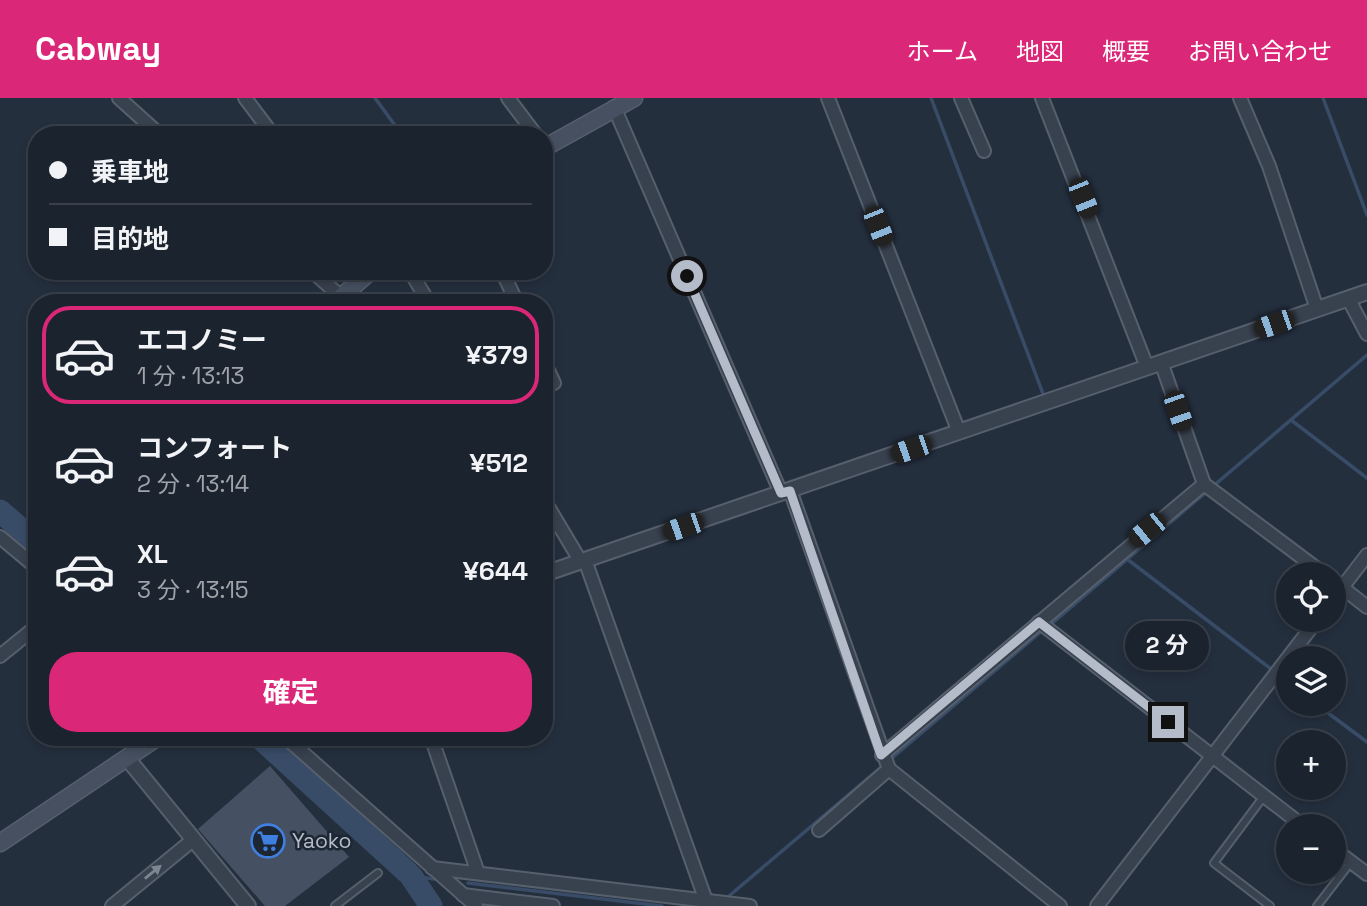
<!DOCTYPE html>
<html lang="ja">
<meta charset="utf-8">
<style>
:root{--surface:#1b232e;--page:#282f3a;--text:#f1f3f6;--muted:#a0a4aa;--line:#39404a;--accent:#db2777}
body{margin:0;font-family:"Space Grotesk","Noto Sans JP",sans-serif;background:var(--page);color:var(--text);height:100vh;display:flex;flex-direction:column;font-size:26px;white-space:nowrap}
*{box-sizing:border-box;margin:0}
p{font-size:23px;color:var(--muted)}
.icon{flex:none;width:38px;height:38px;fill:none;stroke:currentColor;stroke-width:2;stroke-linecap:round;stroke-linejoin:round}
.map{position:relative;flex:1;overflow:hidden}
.panel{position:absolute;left:28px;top:196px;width:525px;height:452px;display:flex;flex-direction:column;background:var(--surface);border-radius:28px;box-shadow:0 4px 10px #0003,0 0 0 2px var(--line)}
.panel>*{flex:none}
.hud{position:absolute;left:28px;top:28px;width:525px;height:154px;border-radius:28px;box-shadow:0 4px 10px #0003,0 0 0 2px var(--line);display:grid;align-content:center;height:154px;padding:0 21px;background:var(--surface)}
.buttons{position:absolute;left:1276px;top:464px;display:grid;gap:14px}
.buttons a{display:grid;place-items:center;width:70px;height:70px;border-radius:50%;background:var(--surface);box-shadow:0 4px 10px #0003,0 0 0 2px var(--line);font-size:35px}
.end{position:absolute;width:32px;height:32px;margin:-16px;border:9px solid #b4bcc9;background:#111;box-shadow:0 0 0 4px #111}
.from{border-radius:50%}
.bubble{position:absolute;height:49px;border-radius:24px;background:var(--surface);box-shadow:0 4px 10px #0003,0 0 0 2px var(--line);font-size:23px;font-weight:700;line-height:49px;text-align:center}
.car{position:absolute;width:21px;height:42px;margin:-21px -10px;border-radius:9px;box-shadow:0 0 5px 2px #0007;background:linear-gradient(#222 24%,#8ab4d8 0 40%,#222 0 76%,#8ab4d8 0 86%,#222 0)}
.hud b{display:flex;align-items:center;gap:24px;height:66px;font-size:26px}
.hud b+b{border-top:2px solid var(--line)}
.hud i{width:18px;height:18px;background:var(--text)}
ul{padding:12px 0 0;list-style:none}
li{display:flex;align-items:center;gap:21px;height:98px;margin:0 14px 10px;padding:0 7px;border:4px solid transparent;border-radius:28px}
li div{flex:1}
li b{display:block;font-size:26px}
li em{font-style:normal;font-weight:700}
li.active{border-color:var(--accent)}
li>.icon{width:63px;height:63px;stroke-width:1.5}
.action{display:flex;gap:14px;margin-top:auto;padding:14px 21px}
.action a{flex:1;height:80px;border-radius:28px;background:var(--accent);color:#fff;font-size:28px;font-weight:700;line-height:80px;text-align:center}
header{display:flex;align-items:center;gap:42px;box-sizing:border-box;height:98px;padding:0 35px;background:var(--accent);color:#fff}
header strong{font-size:33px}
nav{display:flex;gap:38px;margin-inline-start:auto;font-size:24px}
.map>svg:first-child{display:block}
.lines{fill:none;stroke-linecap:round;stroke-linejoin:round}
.stream{stroke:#394c67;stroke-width:3.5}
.river{stroke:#394c67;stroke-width:23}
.building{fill:#455162}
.service-casing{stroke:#565f6c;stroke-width:10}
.minor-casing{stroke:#565f6c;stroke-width:16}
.tertiary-casing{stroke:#565f6c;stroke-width:18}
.secondary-casing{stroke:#565f6c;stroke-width:19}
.service{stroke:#38414e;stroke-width:6}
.minor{stroke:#38414e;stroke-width:12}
.tertiary{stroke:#38414e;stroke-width:14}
.secondary{stroke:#465061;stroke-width:16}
.oneway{fill:#7c8592}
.route{stroke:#b4bcc9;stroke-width:9}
.labels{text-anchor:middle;stroke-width:5;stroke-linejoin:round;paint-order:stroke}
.poi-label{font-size:21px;fill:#b4bcc9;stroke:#1d2633;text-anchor:start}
</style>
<header>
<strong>Cabway</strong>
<nav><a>ホーム</a><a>地図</a><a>概要</a><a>お問い合わせ</a></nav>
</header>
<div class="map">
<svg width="1367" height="808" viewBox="0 0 1367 808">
<rect width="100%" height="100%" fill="#242f3e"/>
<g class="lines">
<g class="stream">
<polyline points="375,0 402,37"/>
<polyline points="931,0 1045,301"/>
<polyline points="1323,0 1367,117"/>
<polyline points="1291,322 1367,380"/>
<polyline points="1127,461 1288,584"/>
<polyline points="1049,528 1367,257"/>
<polyline points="1316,606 1367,644"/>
<polyline points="411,778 434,781"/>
<polyline points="468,785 662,808"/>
<polyline points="728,803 729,798 1043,532"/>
</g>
<g class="river">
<polyline points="0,413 37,445"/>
<polyline points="259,639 407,774"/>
<polyline points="411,778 431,808"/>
</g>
</g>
<polygon class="building" points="270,668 349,759 285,808 265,808 198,731"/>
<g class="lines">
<defs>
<g id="service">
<polyline points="1264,698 1214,765 1270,808"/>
<polyline points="335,808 378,775"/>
<polyline points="1317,808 1351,764"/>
</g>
<g id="minor">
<polyline points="119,0 160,37"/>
<polyline points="245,0 273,37"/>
<polyline points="508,0 536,37"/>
<polyline points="828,0 959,334"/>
<polyline points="961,0 984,53"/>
<polyline points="1042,0 1147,269"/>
<polyline points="1240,0 1269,68 1317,211"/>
<polyline points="614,9 781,395"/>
<polyline points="312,173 340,198"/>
<polyline points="410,173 429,205"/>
<polyline points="502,173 517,205"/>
<polyline points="1348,200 1367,236"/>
<polyline points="544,264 554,285"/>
<polyline points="1161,264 1204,386 1324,476"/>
<polyline points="790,392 889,671 1060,808"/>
<polyline points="544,402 581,464"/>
<polyline points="0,439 37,470"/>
<polyline points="585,462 706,803"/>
<polyline points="1334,483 1367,509"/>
<polyline points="1334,500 1367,457"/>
<polyline points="1039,524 1303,728"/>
<polyline points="0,558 37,528"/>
<polyline points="285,639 476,808"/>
<polyline points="431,639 478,775"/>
<polyline points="882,657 1204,386"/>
<polyline points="819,732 889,671"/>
<polyline points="1334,751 1367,776"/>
<polyline points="432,770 750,808"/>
<polyline points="463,797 553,808"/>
<polyline points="112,808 194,741"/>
<polyline points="1097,808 1317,522"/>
</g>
<g id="tertiary">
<polyline points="544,476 1367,194"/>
<polyline points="127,660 248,808"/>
</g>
<g id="secondary">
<polyline points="544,50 634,0"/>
<polyline points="334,205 371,173"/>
<polyline points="0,745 158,639"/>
</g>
</defs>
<use href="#service" class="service-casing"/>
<use href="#minor" class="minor-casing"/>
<use href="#tertiary" class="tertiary-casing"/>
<use href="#secondary" class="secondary-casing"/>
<use href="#service" class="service"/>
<use href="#minor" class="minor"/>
<use href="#tertiary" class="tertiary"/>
<use href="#secondary" class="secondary"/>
</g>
<defs><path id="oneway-solid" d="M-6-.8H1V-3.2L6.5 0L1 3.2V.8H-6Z" transform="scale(1.75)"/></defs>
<use class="oneway" href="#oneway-solid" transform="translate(153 774) rotate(-39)"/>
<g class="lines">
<polyline class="route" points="687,178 781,395 790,393 881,657 1039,524 1168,624"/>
</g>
<defs>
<symbol id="supermarket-ring" viewBox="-11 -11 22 22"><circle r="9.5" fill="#1d2633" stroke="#3f7fe0" stroke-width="1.5"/><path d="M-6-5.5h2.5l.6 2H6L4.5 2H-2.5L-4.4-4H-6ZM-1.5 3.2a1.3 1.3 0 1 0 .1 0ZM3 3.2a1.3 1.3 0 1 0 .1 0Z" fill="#3f7fe0"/></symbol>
</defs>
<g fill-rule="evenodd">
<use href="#supermarket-ring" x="249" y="724" width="38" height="38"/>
</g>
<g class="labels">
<g class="poi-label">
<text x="292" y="750">Yaoko</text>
</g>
</g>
</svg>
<div class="buttons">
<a><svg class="icon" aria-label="locate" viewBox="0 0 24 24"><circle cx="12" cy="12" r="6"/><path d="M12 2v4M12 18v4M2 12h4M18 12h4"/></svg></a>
<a><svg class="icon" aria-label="layers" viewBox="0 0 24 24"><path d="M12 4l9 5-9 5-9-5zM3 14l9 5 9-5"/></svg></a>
<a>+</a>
<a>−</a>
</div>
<i class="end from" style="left:687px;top:178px"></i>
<i class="end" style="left:1168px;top:624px"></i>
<div class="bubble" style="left:1125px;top:523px;width:84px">2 分</div>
<i class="car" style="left:1083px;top:100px;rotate:158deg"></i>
<i class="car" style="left:878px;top:128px;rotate:158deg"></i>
<i class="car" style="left:1274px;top:226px;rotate:251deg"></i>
<i class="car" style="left:1178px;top:313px;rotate:161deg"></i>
<i class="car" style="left:911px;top:351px;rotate:251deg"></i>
<i class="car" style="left:683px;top:429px;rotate:251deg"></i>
<i class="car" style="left:1147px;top:432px;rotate:231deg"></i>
<div class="hud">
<b><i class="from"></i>乗車地</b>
<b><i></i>目的地</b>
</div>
<section class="panel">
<ul>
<li class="active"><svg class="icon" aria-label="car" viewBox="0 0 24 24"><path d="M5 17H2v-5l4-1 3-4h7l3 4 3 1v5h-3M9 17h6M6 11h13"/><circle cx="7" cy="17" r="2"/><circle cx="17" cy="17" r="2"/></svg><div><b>エコノミー</b><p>1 分 · 13:13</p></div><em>¥379</em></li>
<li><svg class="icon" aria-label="car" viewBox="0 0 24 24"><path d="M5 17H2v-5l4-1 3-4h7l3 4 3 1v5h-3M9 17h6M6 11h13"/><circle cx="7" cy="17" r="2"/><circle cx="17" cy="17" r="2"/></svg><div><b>コンフォート</b><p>2 分 · 13:14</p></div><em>¥512</em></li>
<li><svg class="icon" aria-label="car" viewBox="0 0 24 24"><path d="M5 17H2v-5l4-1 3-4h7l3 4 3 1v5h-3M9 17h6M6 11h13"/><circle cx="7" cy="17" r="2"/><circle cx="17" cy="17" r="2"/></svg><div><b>XL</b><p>3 分 · 13:15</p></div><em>¥644</em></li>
</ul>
<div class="action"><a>確定</a></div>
</section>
</div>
